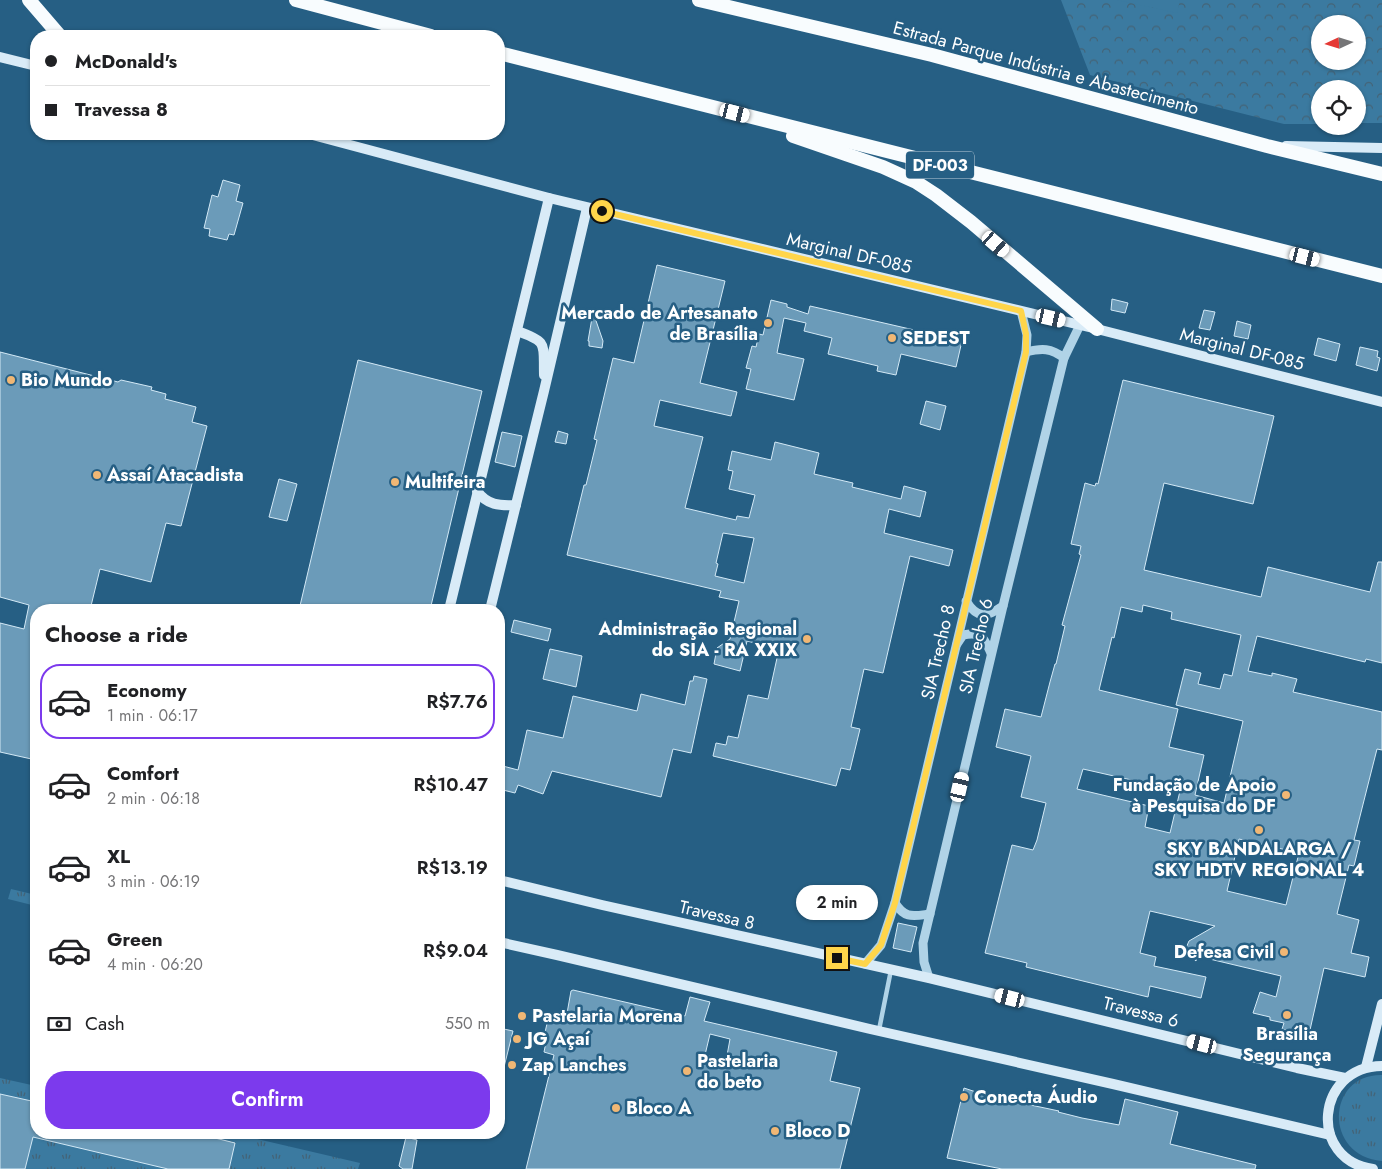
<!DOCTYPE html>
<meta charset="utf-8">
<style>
:root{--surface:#fff;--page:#f6f6f6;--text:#202124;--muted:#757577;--line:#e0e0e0;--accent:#7c3aed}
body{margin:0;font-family:Jost,sans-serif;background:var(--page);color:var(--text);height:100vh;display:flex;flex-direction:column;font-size:19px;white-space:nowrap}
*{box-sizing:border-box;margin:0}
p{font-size:16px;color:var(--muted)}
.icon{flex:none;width:28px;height:28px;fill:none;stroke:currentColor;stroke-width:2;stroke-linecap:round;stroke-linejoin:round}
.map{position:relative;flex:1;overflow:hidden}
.details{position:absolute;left:30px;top:604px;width:475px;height:535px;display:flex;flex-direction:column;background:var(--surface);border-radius:20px;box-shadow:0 1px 4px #0004}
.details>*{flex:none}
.banner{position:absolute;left:30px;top:30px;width:475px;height:110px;border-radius:20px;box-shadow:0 1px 4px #0004;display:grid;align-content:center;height:110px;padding:0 15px;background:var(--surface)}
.needle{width:32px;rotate:266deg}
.controls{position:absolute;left:1311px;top:15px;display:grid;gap:10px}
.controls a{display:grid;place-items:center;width:55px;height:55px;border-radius:50%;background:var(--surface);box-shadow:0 1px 4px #0004;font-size:25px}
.end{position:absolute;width:22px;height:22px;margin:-11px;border:6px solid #ffd54a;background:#111;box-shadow:0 0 0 2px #111}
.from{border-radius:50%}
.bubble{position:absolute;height:35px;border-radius:18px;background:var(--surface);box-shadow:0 1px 4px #0004;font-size:16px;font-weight:600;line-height:35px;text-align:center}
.car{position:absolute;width:15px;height:30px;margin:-15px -8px;border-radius:6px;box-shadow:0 0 4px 1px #0007;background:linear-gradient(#fff 24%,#345 0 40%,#fff 0 76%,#345 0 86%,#fff 0)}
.banner b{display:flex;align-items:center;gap:18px;height:48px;font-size:19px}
.banner b+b{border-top:1px solid var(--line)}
.banner i{width:12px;height:12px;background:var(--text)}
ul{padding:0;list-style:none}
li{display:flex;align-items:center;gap:15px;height:75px;margin:0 10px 8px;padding:0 5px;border:2px solid transparent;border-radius:20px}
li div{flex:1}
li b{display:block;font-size:19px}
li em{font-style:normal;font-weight:600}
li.selected{border-color:var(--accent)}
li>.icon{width:45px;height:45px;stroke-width:1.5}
h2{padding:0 15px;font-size:22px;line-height:60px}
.pay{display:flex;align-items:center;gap:12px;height:55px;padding:0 15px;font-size:19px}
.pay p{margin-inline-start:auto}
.action{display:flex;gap:10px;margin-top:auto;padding:10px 15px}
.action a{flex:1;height:58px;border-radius:20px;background:var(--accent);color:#fff;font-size:20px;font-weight:600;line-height:58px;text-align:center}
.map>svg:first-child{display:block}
.grass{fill:url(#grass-tufts)}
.forest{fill:url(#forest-crowns);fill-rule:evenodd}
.garden{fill:#3b7aa0}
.building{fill:#6b9bb9;stroke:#d3e9f6;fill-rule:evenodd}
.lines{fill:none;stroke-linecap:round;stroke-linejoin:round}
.pedestrian{stroke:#b0d3e7;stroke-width:4.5}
.tertiary{stroke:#b0d3e7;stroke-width:9}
.secondary{stroke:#d9ebf7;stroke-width:10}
.trunk{stroke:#f8fcfe;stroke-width:14}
.route{stroke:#ffd54a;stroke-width:6}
.poi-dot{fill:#f0b775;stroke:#265f84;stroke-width:2}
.labels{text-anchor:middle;stroke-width:5;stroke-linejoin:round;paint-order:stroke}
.shield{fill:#265f84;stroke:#becfda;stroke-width:1}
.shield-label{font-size:16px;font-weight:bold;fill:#fff}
.street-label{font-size:18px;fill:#fff;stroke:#265f84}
.poi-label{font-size:18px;font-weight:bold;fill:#fff;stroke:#265f84;text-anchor:start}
</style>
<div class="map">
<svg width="1382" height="1169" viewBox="0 0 1382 1169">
<defs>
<pattern id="grass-tufts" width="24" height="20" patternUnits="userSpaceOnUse" patternTransform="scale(1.25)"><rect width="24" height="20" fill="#3b7aa0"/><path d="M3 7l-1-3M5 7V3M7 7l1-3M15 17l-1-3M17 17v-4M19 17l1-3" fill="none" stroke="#446376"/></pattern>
<pattern id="forest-crowns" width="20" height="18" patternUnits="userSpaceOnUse" patternTransform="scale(1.25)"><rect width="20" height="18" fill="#3b7aa0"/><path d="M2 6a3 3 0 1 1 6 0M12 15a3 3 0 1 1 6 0" fill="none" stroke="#446376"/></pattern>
</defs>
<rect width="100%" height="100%" fill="#265f84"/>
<g class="grass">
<polygon points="11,889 36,895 36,906 8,899"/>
<path d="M 1382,1075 L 1382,1161 C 1323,1156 1326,1074 1382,1075 Z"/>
<polygon points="0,1078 36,1086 36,1132 232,1133 360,1163 358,1169 0,1169"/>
</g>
<path class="forest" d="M 1061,0 L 1382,0 L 1382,123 L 1358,123 L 1358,89 L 1320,89 L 1320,124 L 1284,124 L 1090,75 ZM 1320,24 L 1358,24 L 1358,61 L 1320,61 Z"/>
<polygon class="garden" points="1117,0 1180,0 1177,13"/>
<g class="building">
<polygon points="223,180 240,185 236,201 243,203 234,235 229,234 227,240 209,236 210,229 204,228 212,195 218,197"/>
<path d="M 657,265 L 725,281 L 700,383 L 737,392 L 731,416 L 660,400 L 654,426 L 703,437 L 685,508 L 736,520 L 737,516 L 749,518 L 755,495 L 729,489 L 733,471 L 728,470 L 732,451 L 771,460 L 775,442 L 819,453 L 814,474 L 853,483 L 852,487 L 901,499 L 904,486 L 926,492 L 920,517 L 889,509 L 884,533 L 953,550 L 949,566 L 910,556 L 883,673 L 864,669 L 851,727 L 860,729 L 850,770 L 841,768 L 836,786 L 713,756 L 716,743 L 726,745 L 728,736 L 738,738 L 748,695 L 768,699 L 779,649 L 747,641 L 740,671 L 714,664 L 717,648 L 730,639 L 739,601 L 719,597 L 721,591 L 567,555 L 584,485 L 586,485 L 597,440 L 594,439 L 613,358 L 634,363 ZM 723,533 L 754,538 L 744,583 L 715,576 L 718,564 L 716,563 Z"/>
<polygon points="1112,299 1128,303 1125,313 1111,310"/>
<polygon points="771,300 787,304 787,307 808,314 810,306 962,341 956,367 901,354 896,375 877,371 878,366 828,354 832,338 804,331 806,323 784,318 777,353 804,359 794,400 746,389 751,369 746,368 752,346 756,347 759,334 763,335"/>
<polygon points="1204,310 1215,312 1210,330 1199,328"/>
<polygon points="593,312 603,341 602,348 589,346 589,341 588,341"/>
<polygon points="1237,321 1251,325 1248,339 1234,336"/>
<polygon points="1318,338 1340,344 1336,361 1314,355"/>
<polygon points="1360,347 1378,351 1377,357 1380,358 1377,371 1356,365"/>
<polygon points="0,352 118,382 121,380 152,387 151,390 166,394 165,399 196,407 192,422 207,426 181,526 166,523 151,582 100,569 90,610 36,610 36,760 0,752 0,623 24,629 29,605 0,597"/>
<polygon points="358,360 482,391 430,610 299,610"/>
<path d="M 1123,380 L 1274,416 L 1253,504 L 1164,483 L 1144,570 L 1261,597 L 1268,567 L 1370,592 L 1378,562 L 1382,562 L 1382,663 L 1366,659 L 1365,662 L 1257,636 L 1248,671 L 1272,676 L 1272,673 L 1297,679 L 1293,692 L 1382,712 L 1382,750 L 1377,749 L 1354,840 L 1360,841 L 1354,866 L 1349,865 L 1337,914 L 1359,920 L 1351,953 L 1369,957 L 1365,977 L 1324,968 L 1310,1030 L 1305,1029 L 1304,1035 L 1282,1029 L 1284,1023 L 1270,1020 L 1270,1017 L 1253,1013 L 1260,992 L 1276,997 L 1281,976 L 1197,956 L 1196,961 L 1187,953 L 1186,948 L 1189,941 L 1215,926 L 1150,911 L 1140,953 L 1156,957 L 1154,966 L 1206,977 L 1201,998 L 1150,986 L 1148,997 L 1026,967 L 1027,963 L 985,953 L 1012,845 L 1033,850 L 1037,840 L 1046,803 L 1021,797 L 1031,756 L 996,747 L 1005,709 L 1041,717 L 1050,682 L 1055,664 L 1056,664 L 1065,626 L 1062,625 L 1081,555 L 1079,554 L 1081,546 L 1071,544 L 1085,483 L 1095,486 L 1096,483 L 1098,484 ZM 1143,605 L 1172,612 L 1171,619 L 1241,635 L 1232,676 L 1224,674 L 1220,689 L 1198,684 L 1201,673 L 1185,669 L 1176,705 L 1243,721 L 1224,803 L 1195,795 L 1204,755 L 1169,747 L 1178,709 L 1099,690 L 1112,637 L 1114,638 L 1121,607 L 1142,612 ZM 1083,769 L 1180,791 L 1170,833 L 1145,827 L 1149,806 L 1077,789 ZM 1239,839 L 1299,853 L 1286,905 L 1227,891 Z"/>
<polygon points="926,401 946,406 940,430 920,424"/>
<polygon points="558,431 568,434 566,444 555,442"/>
<polygon points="502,432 522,436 515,467 495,462"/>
<polygon points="279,479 297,484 287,521 269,517"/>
<polygon points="514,620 551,629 548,641 511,632"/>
<polygon points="550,649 582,656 576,687 543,679"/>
<polygon points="694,676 707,679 691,753 673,749 661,797 552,771 543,794 518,785 515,793 499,789 499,765 518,770 527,730 563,738 573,696 637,711 641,694 685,705 690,681 693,681"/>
<polygon points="898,923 917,927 911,952 893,948"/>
<path d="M 573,990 L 685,1016 L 690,997 L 710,1002 L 704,1021 L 837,1052 L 830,1081 L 860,1088 L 840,1169 L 526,1169 L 554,1055 L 544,1052 L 546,1042 L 543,1041 L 549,1015 L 566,1019 L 571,991 ZM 710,1034 L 730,1039 L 726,1061 L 705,1055 Z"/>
<polygon points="499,1028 513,1031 503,1071 499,1070"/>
<polygon points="964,1088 988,1096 1059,1111 1058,1112 1082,1118 1119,1125 1125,1099 1178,1112 1170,1144 1256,1165 1255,1169 1002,1169 947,1158"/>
<polygon points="0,1094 36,1102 36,1132 191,1132 235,1143 229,1169 168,1169 33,1137 25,1169 0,1169"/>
<polygon points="406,1137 417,1140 412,1169 403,1169 399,1166"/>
</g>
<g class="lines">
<polyline class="pedestrian" points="879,1030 891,970"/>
<g class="tertiary">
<path d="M 1026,352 C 1042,348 1051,348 1064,358"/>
<path d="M 966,601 C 978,620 987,617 1003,606"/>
<path d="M 957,644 L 963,635 C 982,631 984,638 991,653"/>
<path d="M 895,903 C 905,919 913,916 930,914"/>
<polyline points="865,964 881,945 895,903 1026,352 1027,335 1021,311"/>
<polyline points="929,978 924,962 923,943 1003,606 1064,358 1080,325"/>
</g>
<g class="secondary">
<polyline points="0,57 36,66"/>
<polyline points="309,134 549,198 1097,329 1382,402"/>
<polyline points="1286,146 1382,148"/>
<path d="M 517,331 C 549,342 543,344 544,375"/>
<path d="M 477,491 C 487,505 499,506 516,505"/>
<polyline points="449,610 549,198"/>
<polyline points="490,610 544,391 587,208"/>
<polyline points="499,880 602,905 929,978 1297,1068 1345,1078"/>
<polyline points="499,942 557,955 870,1029 1113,1084 1330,1135"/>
<polyline points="1366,1067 1382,1004"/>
<path d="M 1373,1169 C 1308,1160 1315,1067 1382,1066"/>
</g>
<g class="trunk">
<polyline points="29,0 60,36"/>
<polyline points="296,0 431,36"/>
<polyline points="699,0 932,55 1267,146 1382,174"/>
<polyline points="499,53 1382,276"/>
<polyline points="793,136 883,167 916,182 936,195 971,222 1097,329"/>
</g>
</g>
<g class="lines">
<polyline class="route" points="602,211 1021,311 1026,334 1026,352 895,903 881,945 865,964 837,958"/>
</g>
<g class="poi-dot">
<circle cx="768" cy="323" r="5"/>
<circle cx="892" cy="338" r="5"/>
<circle cx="11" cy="380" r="5"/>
<circle cx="97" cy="475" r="5"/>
<circle cx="395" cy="482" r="5"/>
<circle cx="807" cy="639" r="5"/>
<circle cx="1286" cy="795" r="5"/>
<circle cx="1259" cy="830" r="5"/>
<circle cx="1284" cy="952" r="5"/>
<circle cx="1287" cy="1015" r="5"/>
<circle cx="522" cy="1016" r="5"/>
<circle cx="517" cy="1039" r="5"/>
<circle cx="512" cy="1065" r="5"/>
<circle cx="687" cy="1071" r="5"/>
<circle cx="964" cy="1097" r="5"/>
<circle cx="616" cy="1108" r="5"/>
<circle cx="775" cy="1131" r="5"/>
</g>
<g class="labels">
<rect class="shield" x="906" y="151.5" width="68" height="27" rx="4"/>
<g class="shield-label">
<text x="940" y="171">DF-003</text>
</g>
<g class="street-label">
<text transform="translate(1046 68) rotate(15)" y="6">Estrada Parque Indústria e Abastecimento</text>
<text transform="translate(849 253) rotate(13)" y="6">Marginal DF-085</text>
<text transform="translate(1242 349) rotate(14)" y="6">Marginal DF-085</text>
<text transform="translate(976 646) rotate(-77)" y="6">SIA Trecho 6</text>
<text transform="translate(938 652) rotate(-77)" y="6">SIA Trecho 8</text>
<text transform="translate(717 915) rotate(13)" y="6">Travessa 8</text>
<text transform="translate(1141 1012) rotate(14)" y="6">Travessa 6</text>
</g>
<g class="poi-label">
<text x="758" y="319" text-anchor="end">Mercado de Artesanato<tspan x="758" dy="21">de Brasília</tspan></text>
<text x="902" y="344">SEDEST</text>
<text x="21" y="386">Bio Mundo</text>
<text x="107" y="481">Assaí Atacadista</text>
<text x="405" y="488">Multifeira</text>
<text x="797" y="635" text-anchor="end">Administração Regional<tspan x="797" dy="21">do SIA - RA XXIX</tspan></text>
<text x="1276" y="791" text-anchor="end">Fundação de Apoio<tspan x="1276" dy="21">à Pesquisa do DF</tspan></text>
<text x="1259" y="855" text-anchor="middle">SKY BANDALARGA /<tspan x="1259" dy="21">SKY HDTV REGIONAL 4</tspan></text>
<text x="1274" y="958" text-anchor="end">Defesa Civil</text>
<text x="532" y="1022">Pastelaria Morena</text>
<text x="1287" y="1040" text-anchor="middle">Brasília<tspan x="1287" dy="21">Segurança</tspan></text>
<text x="527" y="1045">JG Açaí</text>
<text x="697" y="1067">Pastelaria<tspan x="697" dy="21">do beto</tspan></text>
<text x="522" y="1071">Zap Lanches</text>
<text x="974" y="1103">Conecta Áudio</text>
<text x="626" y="1114">Bloco A</text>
<text x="785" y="1137">Bloco D</text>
</g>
</g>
</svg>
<div class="controls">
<a><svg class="needle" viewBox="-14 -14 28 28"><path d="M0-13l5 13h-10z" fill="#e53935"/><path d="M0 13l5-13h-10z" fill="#757577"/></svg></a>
<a><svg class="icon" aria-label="locate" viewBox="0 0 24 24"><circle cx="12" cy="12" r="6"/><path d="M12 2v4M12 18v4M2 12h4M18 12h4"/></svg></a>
</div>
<i class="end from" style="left:602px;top:211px"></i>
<i class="end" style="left:837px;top:958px"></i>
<div class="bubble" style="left:796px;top:885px;width:82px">2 min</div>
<i class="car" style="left:735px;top:113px;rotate:104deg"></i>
<i class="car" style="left:996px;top:244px;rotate:131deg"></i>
<i class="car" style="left:1305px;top:257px;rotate:104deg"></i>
<i class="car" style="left:1051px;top:318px;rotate:103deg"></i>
<i class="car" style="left:960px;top:787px;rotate:13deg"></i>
<i class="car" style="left:1010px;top:998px;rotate:284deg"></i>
<i class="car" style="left:1202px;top:1044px;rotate:284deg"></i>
<div class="banner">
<b><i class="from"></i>McDonald's</b>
<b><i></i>Travessa 8</b>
</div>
<section class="details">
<h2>Choose a ride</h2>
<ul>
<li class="selected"><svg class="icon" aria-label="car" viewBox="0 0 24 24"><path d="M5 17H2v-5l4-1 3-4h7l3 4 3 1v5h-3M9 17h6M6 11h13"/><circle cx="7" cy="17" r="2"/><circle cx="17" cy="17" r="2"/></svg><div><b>Economy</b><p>1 min · 06:17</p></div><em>R$7.76</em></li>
<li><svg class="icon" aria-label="car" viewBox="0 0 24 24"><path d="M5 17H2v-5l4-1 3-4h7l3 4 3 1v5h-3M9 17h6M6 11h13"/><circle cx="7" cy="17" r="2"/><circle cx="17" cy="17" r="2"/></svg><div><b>Comfort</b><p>2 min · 06:18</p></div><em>R$10.47</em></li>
<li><svg class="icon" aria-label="car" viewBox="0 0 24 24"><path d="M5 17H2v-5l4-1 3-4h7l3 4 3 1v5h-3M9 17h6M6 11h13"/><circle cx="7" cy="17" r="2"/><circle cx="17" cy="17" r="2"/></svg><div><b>XL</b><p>3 min · 06:19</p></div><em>R$13.19</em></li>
<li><svg class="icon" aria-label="car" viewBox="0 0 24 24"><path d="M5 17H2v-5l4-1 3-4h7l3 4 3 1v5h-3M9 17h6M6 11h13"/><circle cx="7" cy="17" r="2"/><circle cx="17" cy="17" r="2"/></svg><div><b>Green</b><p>4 min · 06:20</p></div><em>R$9.04</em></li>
</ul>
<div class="pay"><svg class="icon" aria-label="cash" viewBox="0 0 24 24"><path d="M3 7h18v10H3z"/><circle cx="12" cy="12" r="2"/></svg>Cash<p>550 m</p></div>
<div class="action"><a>Confirm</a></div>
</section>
</div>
